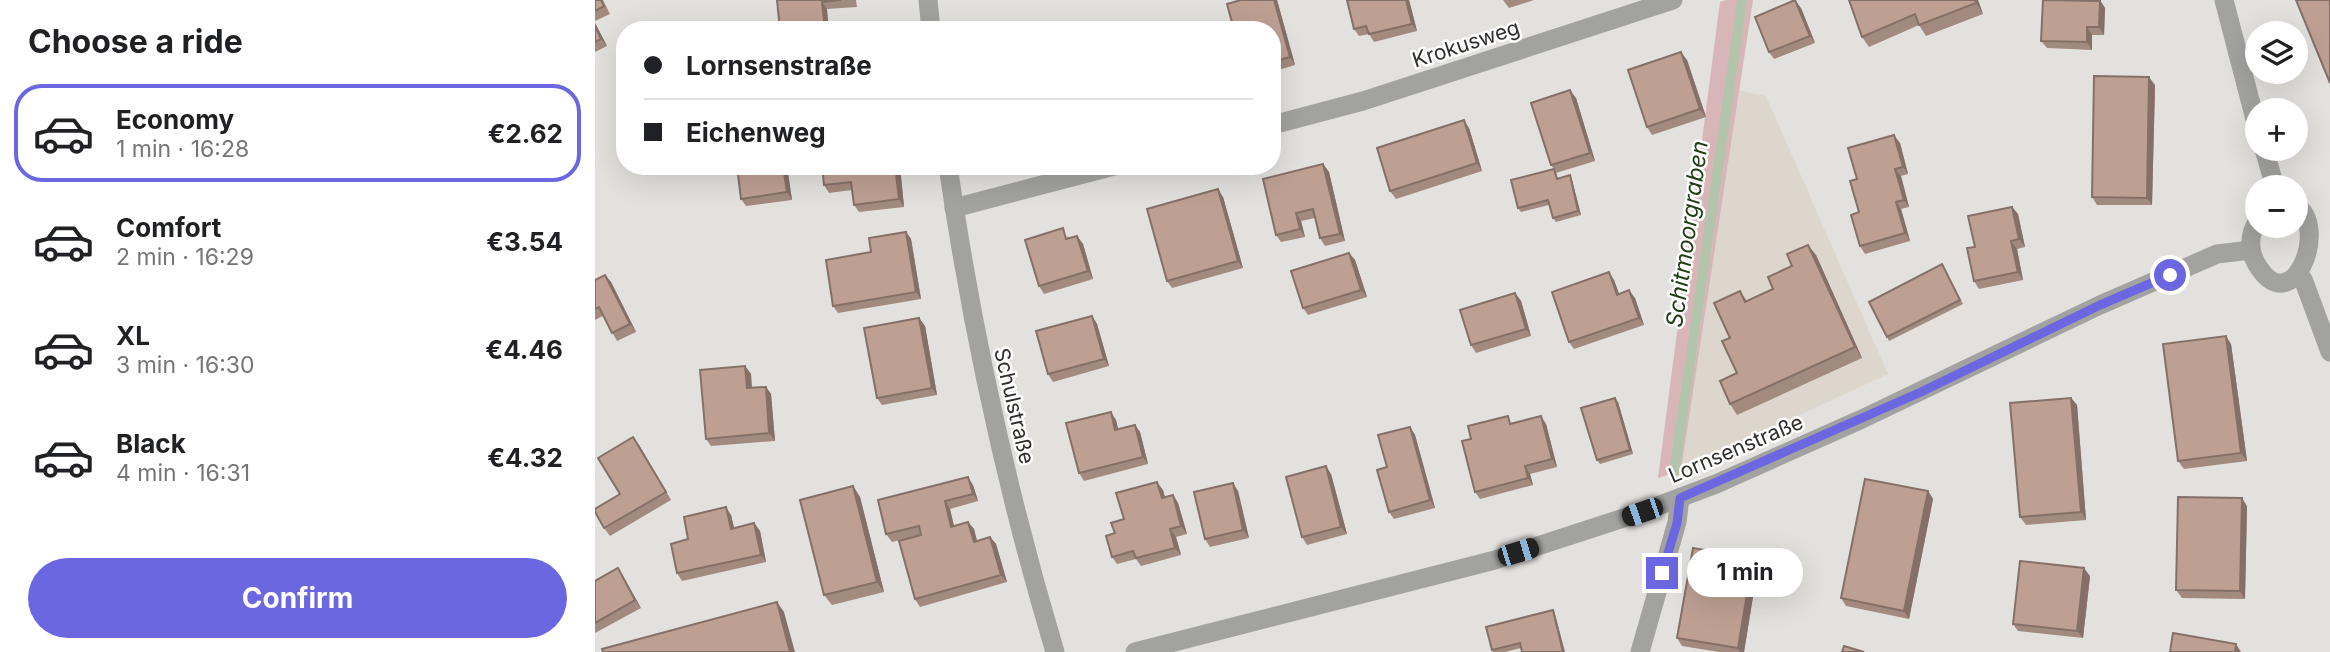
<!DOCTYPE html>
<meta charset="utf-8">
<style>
:root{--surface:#fff;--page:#f2f2f2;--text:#202124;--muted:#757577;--line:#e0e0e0;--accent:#6a67e0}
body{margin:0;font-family:Inter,sans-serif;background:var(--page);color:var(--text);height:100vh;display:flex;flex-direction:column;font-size:26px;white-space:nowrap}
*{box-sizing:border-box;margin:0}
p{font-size:23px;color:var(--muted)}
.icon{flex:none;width:38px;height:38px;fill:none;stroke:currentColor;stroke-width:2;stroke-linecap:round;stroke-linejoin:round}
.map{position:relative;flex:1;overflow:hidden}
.side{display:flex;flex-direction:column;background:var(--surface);width:595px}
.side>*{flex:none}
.guide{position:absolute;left:21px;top:21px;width:665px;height:154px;border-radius:28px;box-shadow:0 7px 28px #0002;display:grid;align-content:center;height:154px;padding:0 28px;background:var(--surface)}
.controls{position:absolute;left:1650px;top:21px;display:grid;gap:14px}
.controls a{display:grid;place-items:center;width:63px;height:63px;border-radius:50%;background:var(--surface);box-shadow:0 7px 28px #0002;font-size:35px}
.end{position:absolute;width:32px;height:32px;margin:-16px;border:9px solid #6a67e0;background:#fff;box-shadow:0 0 0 4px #fff}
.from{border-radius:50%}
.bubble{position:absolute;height:49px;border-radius:24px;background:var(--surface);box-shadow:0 7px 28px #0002;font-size:23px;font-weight:700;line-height:49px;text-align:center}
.car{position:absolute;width:21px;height:42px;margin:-21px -10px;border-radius:9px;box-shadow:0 0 5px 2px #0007;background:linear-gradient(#222 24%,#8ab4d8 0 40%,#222 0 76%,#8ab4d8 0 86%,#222 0)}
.guide b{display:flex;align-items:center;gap:24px;height:66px;font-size:26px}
.guide b+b{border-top:2px solid var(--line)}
.guide i{width:18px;height:18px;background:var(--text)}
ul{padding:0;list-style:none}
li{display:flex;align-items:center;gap:21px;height:98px;margin:0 14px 10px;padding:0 14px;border:4px solid transparent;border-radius:28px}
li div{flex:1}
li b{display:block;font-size:26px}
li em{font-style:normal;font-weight:700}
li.current{border-color:var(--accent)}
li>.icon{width:63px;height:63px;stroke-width:1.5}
h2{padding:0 28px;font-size:32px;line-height:84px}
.primary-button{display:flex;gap:14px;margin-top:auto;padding:14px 28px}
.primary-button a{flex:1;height:80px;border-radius:42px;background:var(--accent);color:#fff;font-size:28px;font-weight:700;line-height:80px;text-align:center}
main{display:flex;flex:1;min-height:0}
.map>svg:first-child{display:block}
.built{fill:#dcd6cd}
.green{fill:#d8b6b8}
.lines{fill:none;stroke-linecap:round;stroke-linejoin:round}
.stream{stroke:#b2c5ac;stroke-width:10}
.minor{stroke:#a2a2a0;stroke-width:19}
.tertiary{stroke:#a2a2a0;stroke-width:19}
.wall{fill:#a38a7e}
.shaded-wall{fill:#857067}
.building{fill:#bea093;stroke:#857067;stroke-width:2}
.route{stroke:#6a67e0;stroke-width:9}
.labels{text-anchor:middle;stroke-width:5;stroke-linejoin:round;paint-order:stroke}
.street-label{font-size:21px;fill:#2f2e2d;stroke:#fff}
.water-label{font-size:23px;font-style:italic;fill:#223d18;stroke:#fff}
</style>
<main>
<section class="side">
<h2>Choose a ride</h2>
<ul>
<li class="current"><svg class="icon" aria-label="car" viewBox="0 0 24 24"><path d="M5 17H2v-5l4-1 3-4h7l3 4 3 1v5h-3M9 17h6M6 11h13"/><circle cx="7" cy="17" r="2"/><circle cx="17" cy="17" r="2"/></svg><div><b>Economy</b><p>1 min · 16:28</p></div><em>€2.62</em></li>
<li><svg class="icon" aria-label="car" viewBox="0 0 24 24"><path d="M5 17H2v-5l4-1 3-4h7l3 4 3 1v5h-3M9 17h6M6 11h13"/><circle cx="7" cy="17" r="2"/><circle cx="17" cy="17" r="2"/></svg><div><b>Comfort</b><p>2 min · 16:29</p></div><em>€3.54</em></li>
<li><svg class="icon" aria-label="car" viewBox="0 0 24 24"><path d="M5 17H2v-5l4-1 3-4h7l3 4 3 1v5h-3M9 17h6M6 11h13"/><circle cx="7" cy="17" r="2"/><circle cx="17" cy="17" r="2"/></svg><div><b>XL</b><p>3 min · 16:30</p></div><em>€4.46</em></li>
<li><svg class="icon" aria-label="car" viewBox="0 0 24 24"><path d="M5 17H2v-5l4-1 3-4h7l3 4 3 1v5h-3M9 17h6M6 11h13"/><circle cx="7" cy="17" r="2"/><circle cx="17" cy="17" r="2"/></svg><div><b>Black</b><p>4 min · 16:31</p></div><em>€4.32</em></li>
</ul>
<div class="primary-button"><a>Confirm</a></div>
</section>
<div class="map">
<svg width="1735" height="652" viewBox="0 0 1735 652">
<rect width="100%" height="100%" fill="#e3e1de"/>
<polygon class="built" points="1142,90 1171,96 1293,374 1086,470"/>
<polygon class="green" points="1131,0 1158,0 1086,470 1063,478 1125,2"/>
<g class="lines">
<polyline class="stream" points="1079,473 1147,1"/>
<g class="minor">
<polyline points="333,0 336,30"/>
<polyline points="1629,0 1662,127"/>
<polyline points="677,125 768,101 1078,0"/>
<polyline points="1669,149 1680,187"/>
<path d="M 353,166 C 377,331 412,492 460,652"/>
<polyline points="359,208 519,166"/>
<polyline points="1708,279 1735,352"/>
<polyline points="1045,652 1082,522 1085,498"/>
</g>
<g class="tertiary">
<path d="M 1662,222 C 1654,235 1654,250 1661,263 C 1697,325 1735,226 1701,206"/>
<polyline points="540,652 900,560 1047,512 1121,484 1267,419 1505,305 1622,254 1656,250"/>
</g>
</g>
<g class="wall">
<polygon points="0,0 8,0 15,14 0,21"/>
<polygon points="182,0 261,0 262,7 232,9"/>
<polygon points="682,0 700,65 677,72 677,30"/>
<polygon points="814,0 822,31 779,42 774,34 764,36 759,29"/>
<polygon points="908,0 939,0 914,8"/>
<polygon points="1254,0 1383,0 1388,14 1331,36 1324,25 1274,47 1267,37"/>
<polygon points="1505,1 1510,8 1509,35 1497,35 1497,50 1452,48 1446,41"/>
<polygon points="1206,8 1220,43 1179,59 1174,52"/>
<polygon points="0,23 12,46 0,52"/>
<polygon points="1092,60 1111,117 1057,135 1052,127"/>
<polygon points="1560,85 1557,205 1502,205 1497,197"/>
<polygon points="981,98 1000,161 961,173 963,179 975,175 977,180 986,215 961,222 958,218 954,205 926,212 923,208 959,169 956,165"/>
<polygon points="874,128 887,171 801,199 795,191"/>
<polygon points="1305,143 1313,174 1306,176 1314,207 1306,209 1315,241 1270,254 1265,246 1264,212 1262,179"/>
<polygon points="728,164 734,172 750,241 730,246 725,238 720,218 706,221 710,237 686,242 681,235"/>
<polygon points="142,166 192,166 197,200 151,206 146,199"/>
<polygon points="227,166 305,166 309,207 264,212 259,205 257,190 234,193 229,185"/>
<polygon points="628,197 648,268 577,288 572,281"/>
<polygon points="1417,207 1423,214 1430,247 1422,249 1428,280 1384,289 1379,281 1380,247"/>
<polygon points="311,232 316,239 326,299 243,313 238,306 276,252"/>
<polygon points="473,236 474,238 482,236 488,244 498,279 449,294 444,286"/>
<polygon points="754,253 760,260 772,297 713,315 708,308"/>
<polygon points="1221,255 1267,358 1142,415 1135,404 1142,373 1135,338 1145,291 1152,301 1178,289"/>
<polygon points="1347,264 1368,304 1294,341 1292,337"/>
<polygon points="10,275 16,282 41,332 22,341 8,316 0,320 0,280"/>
<polygon points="1019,280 1024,294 1040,298 1049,325 979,349 974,342"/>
<polygon points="920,293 926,301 936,336 881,353 876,345"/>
<polygon points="497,316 502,324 514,366 458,382 453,374"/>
<polygon points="324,318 330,326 342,395 287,405 282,398"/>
<polygon points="1636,344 1652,461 1589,469 1583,461"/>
<polygon points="150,366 156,374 157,388 171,387 176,394 180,441 116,446 111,439"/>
<polygon points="1476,398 1482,405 1491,520 1431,525 1425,517"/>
<polygon points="1023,402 1038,454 1005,464 1002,460"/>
<polygon points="521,420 523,429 540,425 545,432 553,464 489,481 484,473"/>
<polygon points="918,423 951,424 962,467 935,474 938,485 885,499 880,492 876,439"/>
<polygon points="815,427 820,435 840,508 799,519 794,512 792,467"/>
<polygon points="44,445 76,500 15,536 9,528 25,494"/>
<polygon points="736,474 752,534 712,545 707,537"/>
<polygon points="378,485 383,501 355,509 359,526 373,522 379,529 382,541 395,537 401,544 412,582 325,607 320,599 326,535 297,542 291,534"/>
<polygon points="258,486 265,497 289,592 237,605 229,595"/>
<polygon points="568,490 570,497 578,495 583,503 592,534 581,537 586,555 546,566 541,559 522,564 517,557 529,519"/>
<polygon points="643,491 654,538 615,547 610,539"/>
<polygon points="1333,491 1338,499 1314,619 1251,606 1246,598"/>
<polygon points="1652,506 1650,599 1587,598 1581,590"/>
<polygon points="136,515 139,528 159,523 165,531 171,562 87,581 82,573 93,539"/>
<polygon points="1158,558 1163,566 1149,652 1124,652 1087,646 1082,638"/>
<polygon points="23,568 46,608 0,633 0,581"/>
<polygon points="1495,576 1488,638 1423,631 1418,624"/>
<polygon points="958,610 960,614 926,648 910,652 898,652 897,650"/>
</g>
<g class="shaded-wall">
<polygon points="679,0 682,0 700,65 695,57"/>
<polygon points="811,0 814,0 822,31 817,24"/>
<polygon points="1200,0 1206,8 1220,43 1215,36"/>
<polygon points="1380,0 1383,0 1388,14 1381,3"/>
<polygon points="1499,0 1505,0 1510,8 1509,35 1504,27"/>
<polygon points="227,2 232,9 234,30 230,30"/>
<polygon points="0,23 12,46 6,39 0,26"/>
<polygon points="1492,27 1497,35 1497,50 1492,42"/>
<polygon points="1086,52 1092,60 1111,117 1105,109"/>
<polygon points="1554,77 1560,85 1557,205 1552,198"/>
<polygon points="975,90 981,98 1000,161 995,153"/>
<polygon points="869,120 874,128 887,171 882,163"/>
<polygon points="1299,135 1305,143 1313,174 1308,167"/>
<polygon points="728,164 734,172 750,241 745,234"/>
<polygon points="188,166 192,166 197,200 192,192"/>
<polygon points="300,166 305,166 309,207 304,199"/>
<polygon points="1300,169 1306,176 1314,207 1309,200"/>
<polygon points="975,175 977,180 986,215 983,211"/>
<polygon points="623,189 628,197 648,268 643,261"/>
<polygon points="1301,202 1306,209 1315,241 1310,233"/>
<polygon points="1417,207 1423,214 1430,247 1424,239"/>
<polygon points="701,213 706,221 710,237 705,229"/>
<polygon points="311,232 316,239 326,299 321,292"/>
<polygon points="482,236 488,244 498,279 493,271"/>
<polygon points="1416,241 1422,249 1428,280 1423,272"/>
<polygon points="1213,245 1221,255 1267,358 1260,347"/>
<polygon points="754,253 760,260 772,297 766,290"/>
<polygon points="1014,272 1019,280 1027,302 1022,295"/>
<polygon points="10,275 16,282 41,332 35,324"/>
<polygon points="1034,290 1040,298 1049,325 1044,318"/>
<polygon points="920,293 926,301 936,336 931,329"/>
<polygon points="497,316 502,324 514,366 509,359"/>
<polygon points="324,318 330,326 342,395 337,388"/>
<polygon points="1631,336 1636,344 1652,461 1646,453"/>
<polygon points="150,366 156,374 157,396 152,388"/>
<polygon points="171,387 176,394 180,441 174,433"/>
<polygon points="1020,398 1023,402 1038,454 1035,450"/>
<polygon points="1476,398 1482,405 1491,520 1486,512"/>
<polygon points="516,412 521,420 525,437 520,430"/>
<polygon points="946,416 951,424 962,467 957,459"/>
<polygon points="540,425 545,432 553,464 548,457"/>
<polygon points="815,427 820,435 840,508 835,500"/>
<polygon points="38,437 44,445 76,500 71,492"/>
<polygon points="731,466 736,474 752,534 746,527"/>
<polygon points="930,466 935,474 938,485 933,478"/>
<polygon points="373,477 378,485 383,501 378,494"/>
<polygon points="562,482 568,490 572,506 567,498"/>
<polygon points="638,483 643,491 654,538 648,530"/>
<polygon points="258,486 265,497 289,592 282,582"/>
<polygon points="1333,491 1338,499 1314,619 1309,611"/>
<polygon points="578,495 583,503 592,534 586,526"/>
<polygon points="1647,498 1652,506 1650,599 1645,591"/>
<polygon points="350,501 355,509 361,535 356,527"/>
<polygon points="131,507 136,515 141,536 136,529"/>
<polygon points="373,522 379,529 384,549 379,542"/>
<polygon points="159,523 165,531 171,562 166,555"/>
<polygon points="575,529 581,537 586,555 580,548"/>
<polygon points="395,537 401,544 412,582 406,575"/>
<polygon points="1158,558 1163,566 1149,652 1145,652 1143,648"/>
<polygon points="23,568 28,576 46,608 40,600"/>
<polygon points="1489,568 1495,576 1488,638 1482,631"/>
<polygon points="182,602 189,612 200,652 195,652"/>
<polygon points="958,610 960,614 970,652 968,652"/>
<polygon points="1641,644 1646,652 1640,652"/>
</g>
<g class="building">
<polygon points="0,0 6,0 9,6 0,11"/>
<polygon points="182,0 246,0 227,2 230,30 185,30"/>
<polygon points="646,0 679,0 695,57 677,62 677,30 639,30 632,4"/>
<polygon points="752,0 811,0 817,24 774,34 771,26 759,29"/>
<polygon points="1200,0 1215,36 1174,52 1160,17"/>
<polygon points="1254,0 1380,0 1381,3 1324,25 1320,14 1267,37"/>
<polygon points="1448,0 1505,1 1504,27 1492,27 1492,42 1446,41"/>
<polygon points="1701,0 1735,0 1735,83"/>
<polygon points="418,25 419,30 396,30"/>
<polygon points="0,26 6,39 0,42"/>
<polygon points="549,27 549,30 537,30"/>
<polygon points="1086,52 1105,109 1052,127 1033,70"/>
<polygon points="1499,76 1554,77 1552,198 1497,197"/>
<polygon points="975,90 995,153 956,165 936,103"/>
<polygon points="869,120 882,163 795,191 782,148"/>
<polygon points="1299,135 1308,167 1300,169 1309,200 1301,202 1310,233 1265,246 1256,215 1264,212 1255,181 1262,179 1253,148"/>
<polygon points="728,164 745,234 725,238 718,209 701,213 705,229 681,235 668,179"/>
<polygon points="142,166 188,166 192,192 146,199"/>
<polygon points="227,166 300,166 304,199 259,205 256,182 229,185"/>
<polygon points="959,169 962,179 975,175 983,211 958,218 953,200 923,208 916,180"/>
<polygon points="623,189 643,261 572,281 552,209"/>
<polygon points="1417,207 1424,239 1416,241 1423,272 1379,281 1372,248 1380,247 1373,216"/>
<polygon points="468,228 471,239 482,236 493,271 444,286 430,240"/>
<polygon points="311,232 321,292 238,306 231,260 276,252 274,238"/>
<polygon points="1213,245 1260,347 1135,404 1125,381 1142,373 1127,341 1135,338 1119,303 1145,291 1150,302 1178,289 1173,277 1197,266 1192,254"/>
<polygon points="754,253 766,290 708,308 696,271"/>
<polygon points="1347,264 1365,300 1292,337 1274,302"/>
<polygon points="1014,272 1022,295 1034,290 1044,318 974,342 957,292"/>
<polygon points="10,275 35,324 17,333 4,307 0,309 0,280"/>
<polygon points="920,293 931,329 876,345 865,310"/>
<polygon points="497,316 509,359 453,374 441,331"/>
<polygon points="324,318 337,388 282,398 269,328"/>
<polygon points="1631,336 1646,453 1583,461 1568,344"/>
<polygon points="150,366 152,388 171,387 174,433 111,439 105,370"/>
<polygon points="1020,398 1035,450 1002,460 986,408"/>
<polygon points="1476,398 1486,512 1425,517 1415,403"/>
<polygon points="516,412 520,430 540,425 548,457 484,473 471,423"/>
<polygon points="913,416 915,424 946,416 957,459 930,466 933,478 880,492 867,441 876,439 873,426"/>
<polygon points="815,427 835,500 794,512 782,470 792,467 783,435"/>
<polygon points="38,437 71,492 9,528 0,512 0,509 25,494 3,458"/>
<polygon points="731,466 746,527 707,537 691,477"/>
<polygon points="373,477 378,494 350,501 356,527 373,522 379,542 395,537 406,575 320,599 304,541 326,535 324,526 291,534 283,500"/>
<polygon points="1270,479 1333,491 1309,611 1246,598"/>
<polygon points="562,482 567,498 578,495 586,526 575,529 580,548 541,558 538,551 517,557 511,536 520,533 516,523 529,519 521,493"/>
<polygon points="638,483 648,530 610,539 599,492"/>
<polygon points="258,486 282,582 229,595 205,500"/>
<polygon points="1583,497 1647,498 1645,591 1581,590"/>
<polygon points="131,507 136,529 159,523 166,555 82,573 76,544 93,539 89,517"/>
<polygon points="1098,548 1158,558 1143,648 1082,638"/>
<polygon points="1425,561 1489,568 1482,631 1418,624"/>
<polygon points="23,568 40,600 0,623 0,581"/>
<polygon points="182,602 195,652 8,652 7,649"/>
<polygon points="958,610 968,652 927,652 925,643 897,650 891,627"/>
<polygon points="1578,633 1641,644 1640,652 1575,652"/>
<polygon points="1249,646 1269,652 1247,652"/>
</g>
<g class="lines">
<polyline class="route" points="1067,573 1082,523 1085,498 1326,392 1505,305 1575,275"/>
</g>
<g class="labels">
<g class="street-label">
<text transform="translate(871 44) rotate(-18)" y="7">Krokusweg</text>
<text transform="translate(419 406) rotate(77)" y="7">Schulstraße</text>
<text transform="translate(1141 449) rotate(-23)" y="7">Lornsenstraße</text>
</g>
<g class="water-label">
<text transform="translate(1092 234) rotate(-82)" y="8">Schitmoorgraben</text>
</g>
</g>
</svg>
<div class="controls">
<a><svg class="icon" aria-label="layers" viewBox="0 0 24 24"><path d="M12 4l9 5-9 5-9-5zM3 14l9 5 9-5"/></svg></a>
<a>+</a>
<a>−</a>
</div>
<i class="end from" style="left:1575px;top:275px"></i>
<i class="end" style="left:1067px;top:573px"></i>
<div class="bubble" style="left:1092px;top:548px;width:116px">1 min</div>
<i class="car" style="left:1047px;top:512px;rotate:251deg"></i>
<i class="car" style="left:923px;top:552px;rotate:73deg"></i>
<div class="guide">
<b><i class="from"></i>Lornsenstraße</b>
<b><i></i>Eichenweg</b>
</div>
</div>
</main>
